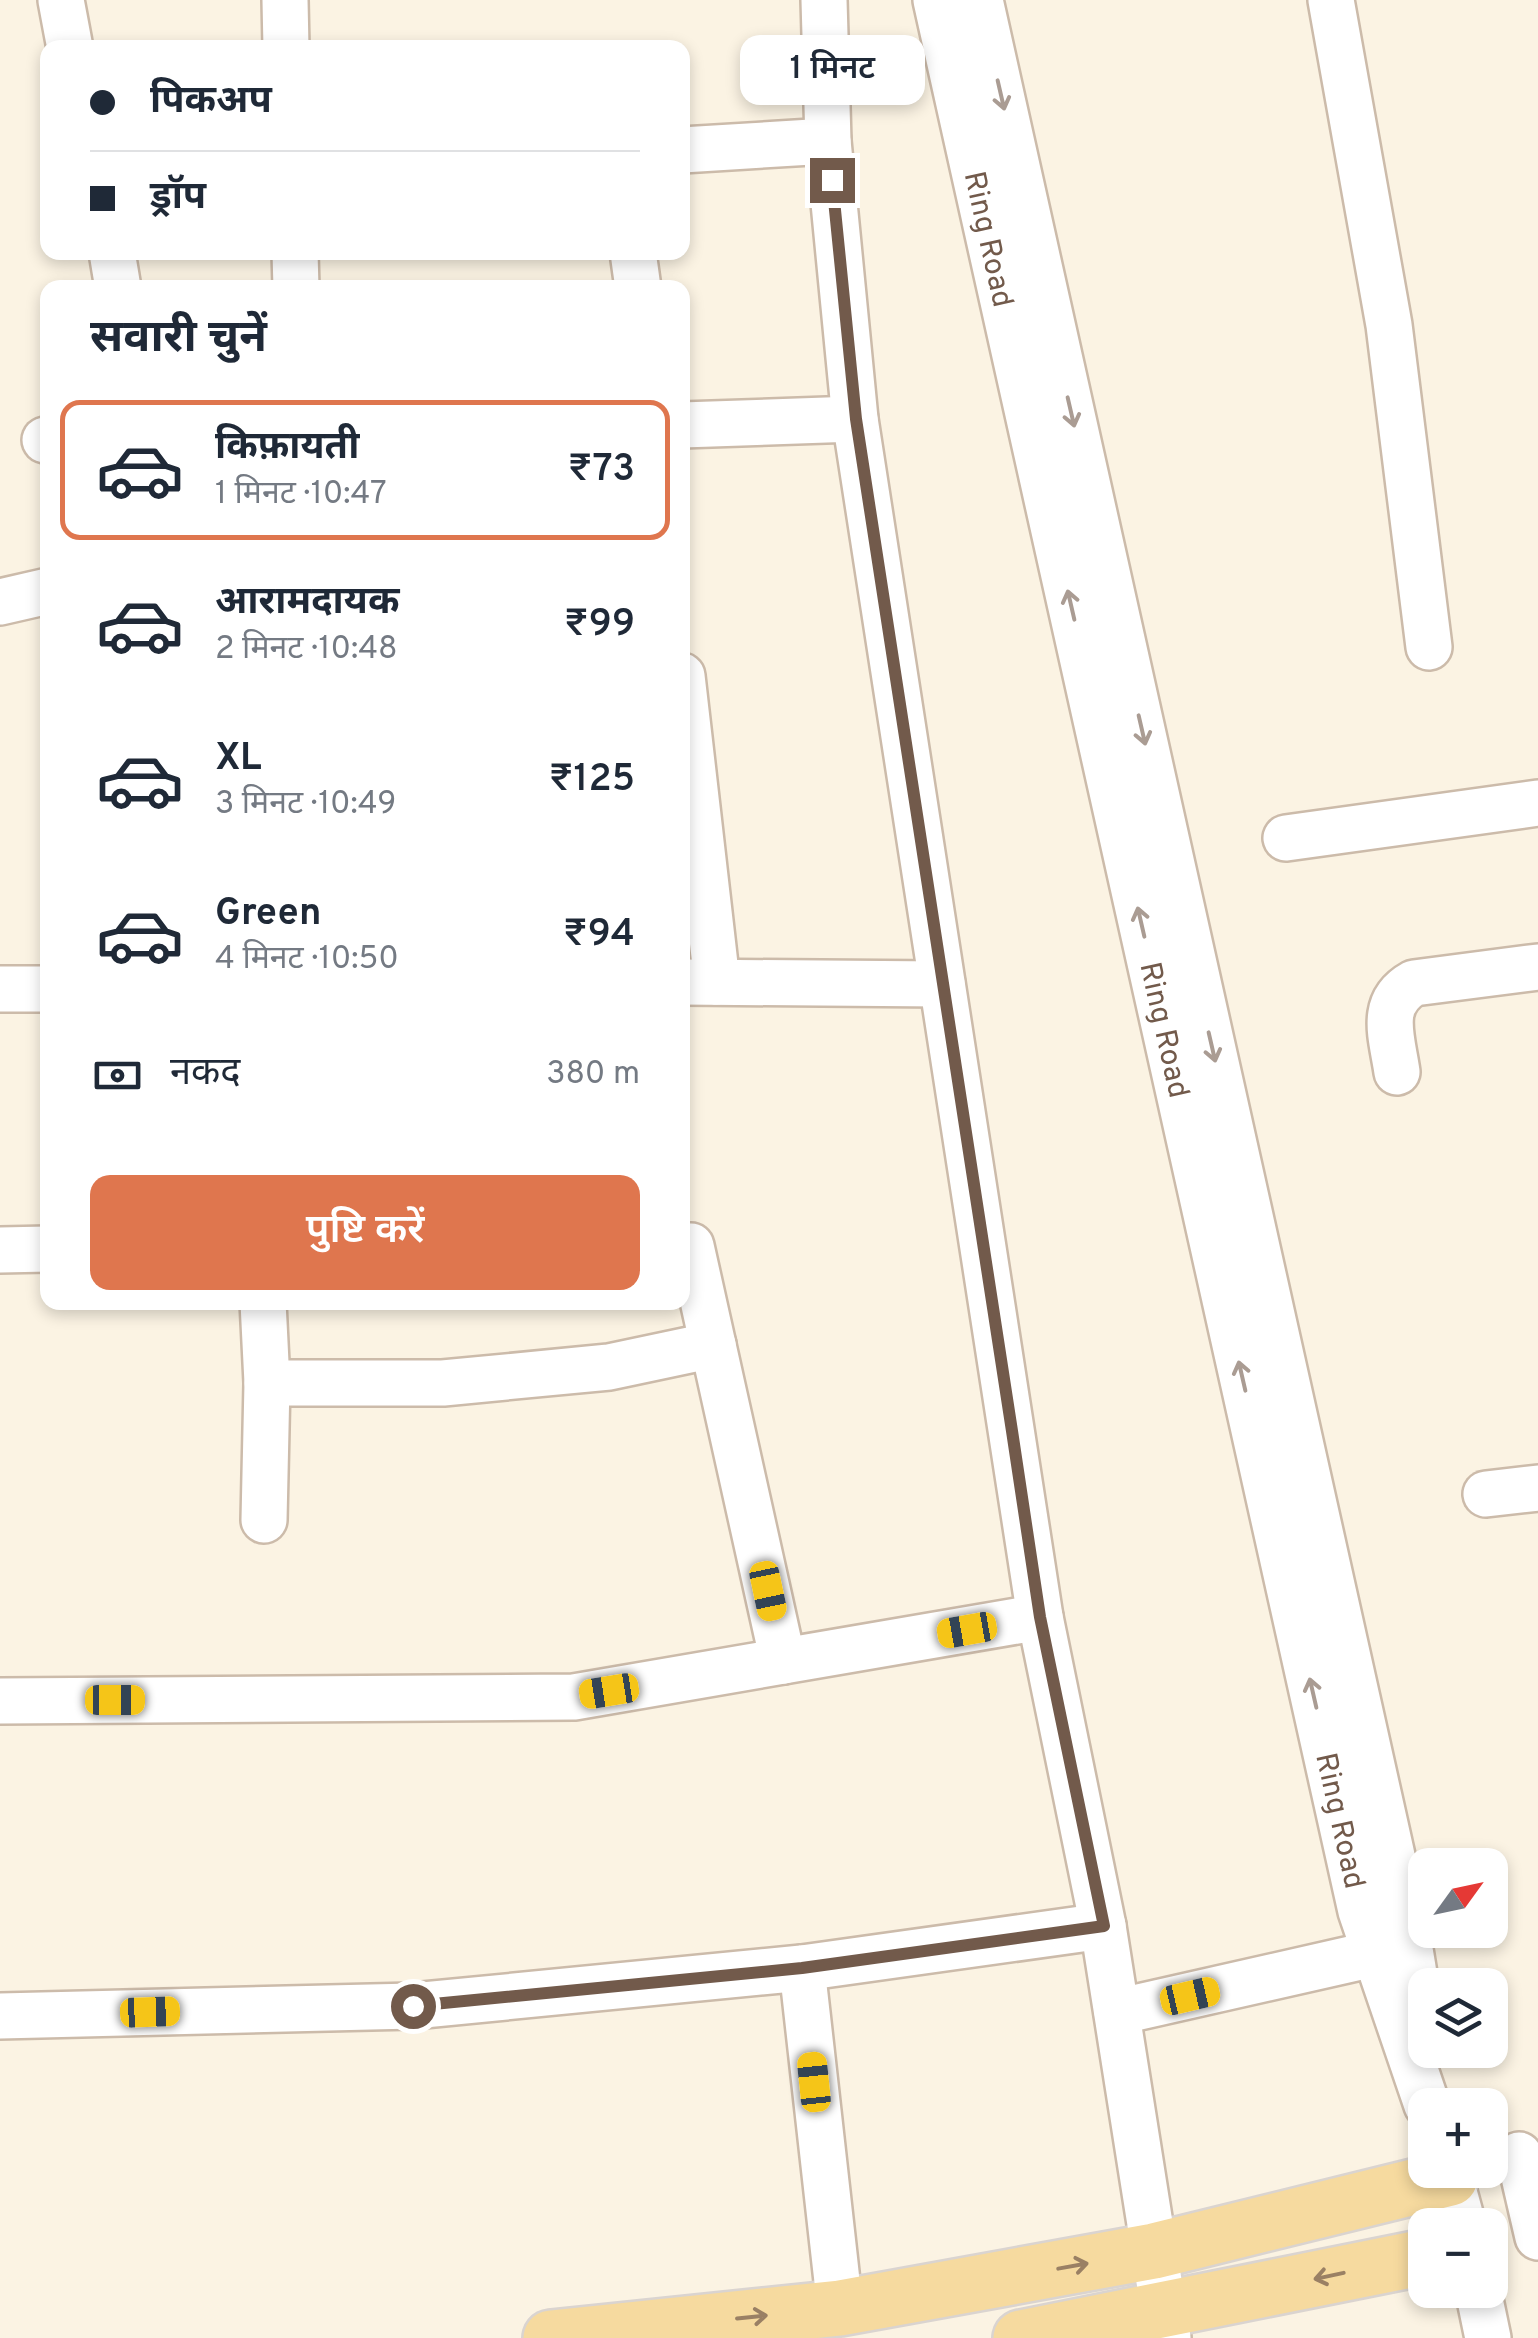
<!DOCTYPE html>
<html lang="hi">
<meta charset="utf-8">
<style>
:root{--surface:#fff;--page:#f6f6f7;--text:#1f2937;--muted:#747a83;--line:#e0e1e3;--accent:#df764e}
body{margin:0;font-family:Overpass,"Noto Sans Devanagari",sans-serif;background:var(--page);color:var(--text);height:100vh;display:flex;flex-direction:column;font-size:38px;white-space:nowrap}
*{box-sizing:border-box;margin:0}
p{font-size:32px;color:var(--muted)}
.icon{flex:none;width:55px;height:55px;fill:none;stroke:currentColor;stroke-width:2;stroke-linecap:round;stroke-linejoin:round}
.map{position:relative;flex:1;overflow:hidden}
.sheet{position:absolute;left:40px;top:280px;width:650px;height:1030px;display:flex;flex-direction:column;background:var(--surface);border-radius:20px;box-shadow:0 5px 15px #0003}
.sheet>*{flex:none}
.hud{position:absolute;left:40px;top:40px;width:650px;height:220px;border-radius:20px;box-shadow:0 5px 15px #0003;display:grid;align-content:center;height:220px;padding:0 50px;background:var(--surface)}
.needle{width:65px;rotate:57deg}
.buttons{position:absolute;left:1408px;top:1848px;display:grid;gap:20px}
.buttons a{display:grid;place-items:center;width:100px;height:100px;border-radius:20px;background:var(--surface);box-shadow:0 5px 15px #0003;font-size:50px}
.end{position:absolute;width:45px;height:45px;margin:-22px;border:12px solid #725a4b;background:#fff;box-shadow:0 0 0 5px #fff}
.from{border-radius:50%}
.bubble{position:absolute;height:70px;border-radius:20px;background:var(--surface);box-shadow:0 5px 15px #0003;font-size:32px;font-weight:600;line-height:70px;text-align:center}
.car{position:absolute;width:30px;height:60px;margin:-30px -15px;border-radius:12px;box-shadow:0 0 8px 2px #0007;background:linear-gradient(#f5c518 24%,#345 0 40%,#f5c518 0 76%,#345 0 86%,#f5c518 0)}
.hud b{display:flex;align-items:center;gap:35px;height:95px;font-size:38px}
.hud b+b{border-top:2px solid var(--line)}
.hud i{width:25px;height:25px;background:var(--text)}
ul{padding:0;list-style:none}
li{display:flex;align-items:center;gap:30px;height:140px;margin:0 20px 15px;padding:0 30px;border:5px solid transparent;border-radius:20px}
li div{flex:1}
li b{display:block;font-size:38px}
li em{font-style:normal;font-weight:600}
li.active{border-color:var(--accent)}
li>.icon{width:90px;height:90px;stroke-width:1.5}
h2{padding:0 50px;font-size:45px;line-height:120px}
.pay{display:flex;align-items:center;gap:25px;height:110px;padding:0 50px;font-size:38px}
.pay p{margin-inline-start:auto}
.action{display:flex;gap:20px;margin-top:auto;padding:20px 50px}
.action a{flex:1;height:115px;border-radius:20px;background:var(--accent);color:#fff;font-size:40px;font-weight:600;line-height:115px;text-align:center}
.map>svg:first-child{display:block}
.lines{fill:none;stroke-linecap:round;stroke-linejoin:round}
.minor-casing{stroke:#cba;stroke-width:50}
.major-casing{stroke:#dad4d0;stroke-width:60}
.minor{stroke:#fff;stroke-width:45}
.major{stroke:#f6da9f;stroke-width:55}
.oneway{stroke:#aa9c93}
.oneway2{stroke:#9a8064}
.route{stroke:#725a4b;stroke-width:12}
.labels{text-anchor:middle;stroke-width:8;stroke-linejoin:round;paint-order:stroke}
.street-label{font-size:30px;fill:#725a4b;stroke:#fef7e9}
</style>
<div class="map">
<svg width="1538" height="2338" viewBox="0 0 1538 2338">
<rect width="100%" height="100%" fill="#fbf3e3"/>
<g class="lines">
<defs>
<g id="minor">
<polyline points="61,0 70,48"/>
<polyline points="285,0 286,48"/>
<polyline points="824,0 828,141 855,419 1040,1617 1103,1926 1168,2338"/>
<path id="s1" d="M 936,0 L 1361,1911 L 1427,2105"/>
<polyline points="980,0 1402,1901 1417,1992 1414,2035"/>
<polyline points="1331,0 1389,325 1429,647"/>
<polyline points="682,150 828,141"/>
<polyline points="112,252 118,288"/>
<polyline points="295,252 296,288"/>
<polyline points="633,252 638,288"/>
<polyline points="682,425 855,419"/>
<polyline points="45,440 48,440"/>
<polyline points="0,602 48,591"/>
<polyline points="682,676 717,982"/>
<polyline points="1286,838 1538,803"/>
<polyline points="682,982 942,984"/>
<polyline points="0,989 48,989"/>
<path d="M 1397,1072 C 1392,1037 1378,1003 1414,983 L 1538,967"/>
<polyline points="682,1246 691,1246 783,1661"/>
<polyline points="0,1250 48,1249"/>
<polyline points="263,1302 267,1383 443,1383 609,1367 713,1345"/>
<polyline points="1486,1494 1538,1488"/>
<polyline points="264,1520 267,1383"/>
<polyline points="0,1701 574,1697 1040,1617"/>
<polyline points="802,1968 840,2308"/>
<polyline points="1117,2012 1373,1954"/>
<polyline points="0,2016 413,2006 802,1968 1103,1926"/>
<polyline points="1519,2155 1538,2237"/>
<polyline points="1448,2170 1463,2225"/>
<polyline points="1478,2290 1488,2338"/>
</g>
<g id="major">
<polyline points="551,2338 840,2308 1154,2251 1450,2178"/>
<polyline points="1021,2338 1425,2257"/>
</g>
</defs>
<use href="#minor" class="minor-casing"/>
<use href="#major" class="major-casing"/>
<use href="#minor" class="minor"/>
<use href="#major" class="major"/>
</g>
<defs><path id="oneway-shaft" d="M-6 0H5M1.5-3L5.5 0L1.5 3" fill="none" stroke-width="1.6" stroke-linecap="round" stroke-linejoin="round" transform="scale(2.5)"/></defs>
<g class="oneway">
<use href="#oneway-shaft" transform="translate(1001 95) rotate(77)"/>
<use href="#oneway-shaft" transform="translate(1071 412) rotate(77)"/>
<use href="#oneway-shaft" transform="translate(1071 605) rotate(-103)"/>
<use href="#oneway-shaft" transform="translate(1142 730) rotate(77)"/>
<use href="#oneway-shaft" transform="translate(1141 922) rotate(-103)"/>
<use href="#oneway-shaft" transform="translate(1212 1047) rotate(77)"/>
<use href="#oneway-shaft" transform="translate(1242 1376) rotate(-103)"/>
<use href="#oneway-shaft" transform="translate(1313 1693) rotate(-103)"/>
</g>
<g class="oneway2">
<use href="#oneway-shaft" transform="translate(1073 2266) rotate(-10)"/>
<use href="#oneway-shaft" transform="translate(1329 2276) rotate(168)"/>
<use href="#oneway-shaft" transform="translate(752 2317) rotate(-6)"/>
</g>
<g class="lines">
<polyline class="route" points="413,2006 802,1968 1104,1926 1040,1617 1012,1431 856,419 832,180"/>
</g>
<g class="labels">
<g class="street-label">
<text dy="10" stroke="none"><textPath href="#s1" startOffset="245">Ring Road</textPath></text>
<text dy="10" stroke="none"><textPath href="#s1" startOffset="1055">Ring Road</textPath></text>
<text dy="10" stroke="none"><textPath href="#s1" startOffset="1865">Ring Road</textPath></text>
</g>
</g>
</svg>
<div class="buttons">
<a><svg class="needle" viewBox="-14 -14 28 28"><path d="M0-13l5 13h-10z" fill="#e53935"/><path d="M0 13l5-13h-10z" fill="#747a83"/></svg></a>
<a><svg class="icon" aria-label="layers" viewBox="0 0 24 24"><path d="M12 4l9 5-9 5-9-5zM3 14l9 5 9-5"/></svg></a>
<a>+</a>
<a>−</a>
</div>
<i class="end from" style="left:413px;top:2006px"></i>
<i class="end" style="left:832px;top:180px"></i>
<div class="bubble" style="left:740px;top:35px;width:185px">1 मिनट</div>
<i class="car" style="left:768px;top:1591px;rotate:168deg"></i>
<i class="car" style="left:967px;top:1630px;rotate:260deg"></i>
<i class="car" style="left:609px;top:1691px;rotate:261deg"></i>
<i class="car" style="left:115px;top:1700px;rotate:90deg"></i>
<i class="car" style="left:1190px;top:1996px;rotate:77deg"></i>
<i class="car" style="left:150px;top:2012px;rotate:88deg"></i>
<i class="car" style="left:814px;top:2082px;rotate:354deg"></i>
<div class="hud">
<b><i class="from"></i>पिकअप</b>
<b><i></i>ड्रॉप</b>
</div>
<section class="sheet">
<h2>सवारी चुनें</h2>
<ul>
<li class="active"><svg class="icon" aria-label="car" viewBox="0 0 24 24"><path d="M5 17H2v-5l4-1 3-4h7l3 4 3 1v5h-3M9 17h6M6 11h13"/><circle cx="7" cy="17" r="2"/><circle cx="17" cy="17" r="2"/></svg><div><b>किफ़ायती</b><p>1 मिनट · 10:47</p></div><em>₹73</em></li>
<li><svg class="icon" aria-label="car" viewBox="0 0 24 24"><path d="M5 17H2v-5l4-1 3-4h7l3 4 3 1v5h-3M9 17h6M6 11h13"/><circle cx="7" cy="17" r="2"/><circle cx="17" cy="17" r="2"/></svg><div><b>आरामदायक</b><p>2 मिनट · 10:48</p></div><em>₹99</em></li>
<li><svg class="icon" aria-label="car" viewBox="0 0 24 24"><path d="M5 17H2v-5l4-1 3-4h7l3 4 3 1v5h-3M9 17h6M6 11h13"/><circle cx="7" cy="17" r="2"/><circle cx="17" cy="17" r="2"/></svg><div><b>XL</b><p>3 मिनट · 10:49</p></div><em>₹125</em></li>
<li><svg class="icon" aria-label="car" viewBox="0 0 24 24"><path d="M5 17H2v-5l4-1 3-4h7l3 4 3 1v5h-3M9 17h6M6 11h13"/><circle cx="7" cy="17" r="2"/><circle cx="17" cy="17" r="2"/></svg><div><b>Green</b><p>4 मिनट · 10:50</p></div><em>₹94</em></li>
</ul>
<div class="pay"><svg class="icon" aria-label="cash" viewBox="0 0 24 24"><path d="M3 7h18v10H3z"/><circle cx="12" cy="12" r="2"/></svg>नकद<p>380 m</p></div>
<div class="action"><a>पुष्टि करें</a></div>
</section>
</div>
